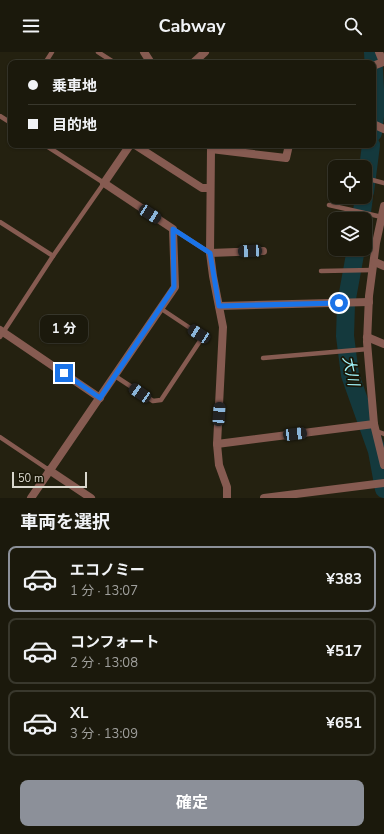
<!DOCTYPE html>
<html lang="ja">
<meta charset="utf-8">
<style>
:root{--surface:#1b190c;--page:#28261a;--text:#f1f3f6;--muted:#a0a09d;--line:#39382d;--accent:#8c9099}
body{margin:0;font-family:"Nunito Sans","Noto Sans JP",sans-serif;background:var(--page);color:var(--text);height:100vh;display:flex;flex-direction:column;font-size:15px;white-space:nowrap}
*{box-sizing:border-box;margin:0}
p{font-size:13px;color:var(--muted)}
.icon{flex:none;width:22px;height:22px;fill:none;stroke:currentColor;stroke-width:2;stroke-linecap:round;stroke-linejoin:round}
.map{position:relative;height:446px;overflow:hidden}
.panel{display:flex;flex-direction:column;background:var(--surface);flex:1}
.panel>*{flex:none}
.guide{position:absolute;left:8px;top:8px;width:368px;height:88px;border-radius:8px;box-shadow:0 1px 3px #0004,0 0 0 1px var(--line);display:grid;align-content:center;height:88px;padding:0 20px;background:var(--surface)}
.controls{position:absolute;left:328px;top:108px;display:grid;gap:8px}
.controls a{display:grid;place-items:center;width:44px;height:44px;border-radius:8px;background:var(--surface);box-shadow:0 1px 3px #0004,0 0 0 1px var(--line);font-size:20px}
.scale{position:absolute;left:12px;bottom:10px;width:75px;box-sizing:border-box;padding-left:4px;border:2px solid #d9d7cd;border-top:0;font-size:11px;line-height:14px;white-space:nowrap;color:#d9d7cd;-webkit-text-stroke:3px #1a1707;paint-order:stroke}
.end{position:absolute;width:18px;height:18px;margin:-9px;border:5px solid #1a73e8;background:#fff;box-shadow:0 0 0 2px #fff}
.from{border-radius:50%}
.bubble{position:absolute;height:28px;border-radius:8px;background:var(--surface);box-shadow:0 1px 3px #0004,0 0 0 1px var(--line);font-size:13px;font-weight:700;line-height:28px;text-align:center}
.car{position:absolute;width:12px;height:24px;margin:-12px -6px;border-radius:5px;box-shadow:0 0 3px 1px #0007;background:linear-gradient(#222 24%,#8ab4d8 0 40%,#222 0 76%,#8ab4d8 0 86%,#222 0)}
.guide b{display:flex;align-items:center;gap:14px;height:38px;font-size:15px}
.guide b+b{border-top:1px solid var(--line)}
.guide i{width:10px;height:10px;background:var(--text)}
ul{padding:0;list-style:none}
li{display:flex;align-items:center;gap:12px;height:66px;margin:0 8px 6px;padding:0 12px;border:2px solid var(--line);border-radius:8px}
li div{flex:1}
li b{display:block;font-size:15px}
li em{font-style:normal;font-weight:700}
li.on{border-color:var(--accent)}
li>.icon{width:36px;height:36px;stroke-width:1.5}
h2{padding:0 20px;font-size:18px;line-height:48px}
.cta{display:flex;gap:8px;margin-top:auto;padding:8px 20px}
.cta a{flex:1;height:46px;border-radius:8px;background:var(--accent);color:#fff;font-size:16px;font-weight:700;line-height:46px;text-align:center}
header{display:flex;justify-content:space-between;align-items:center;height:52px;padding:0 20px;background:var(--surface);font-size:18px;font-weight:700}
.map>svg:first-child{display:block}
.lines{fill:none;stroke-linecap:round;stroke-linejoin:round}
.river{stroke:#14393d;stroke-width:18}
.lane{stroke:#865b51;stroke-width:4.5}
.street{stroke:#865b51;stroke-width:8}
.route{stroke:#1a73e8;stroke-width:5}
.labels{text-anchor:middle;stroke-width:3.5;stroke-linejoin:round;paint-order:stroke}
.water-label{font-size:15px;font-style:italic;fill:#a2f5fc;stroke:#1a1707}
</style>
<header><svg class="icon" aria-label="menu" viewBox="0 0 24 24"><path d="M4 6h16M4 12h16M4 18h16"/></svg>Cabway<svg class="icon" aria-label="search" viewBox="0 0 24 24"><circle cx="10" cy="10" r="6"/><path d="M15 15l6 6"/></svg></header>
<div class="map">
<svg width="384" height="446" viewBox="0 0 384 446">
<rect width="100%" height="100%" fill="#242110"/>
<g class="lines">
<g class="river">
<polyline points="373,81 376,56 373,0"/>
<polyline points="365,140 371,93"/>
<polyline points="361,167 364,145"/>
<polyline points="356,197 346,252 345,284 350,323 377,399 384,437"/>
</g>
<g class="lane">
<polyline points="98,0 115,11"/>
<polyline points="45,11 52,0"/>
<polyline points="0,64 11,71"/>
<polyline points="365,126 384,131"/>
<polyline points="329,153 382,165"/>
<polyline points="0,170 53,204"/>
<polyline points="173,177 210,201"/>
<polyline points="321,219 373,218"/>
<polyline points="0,285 53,204 104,131 45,93"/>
<polyline points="263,306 368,297"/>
<polyline points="115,324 153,349 161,348 200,289 199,282 160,256"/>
<polyline points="376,379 384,382"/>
<polyline points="0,385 49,418"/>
</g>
<g class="street">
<polyline points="144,0 151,11"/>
<polyline points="193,11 205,0"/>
<polyline points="373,14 383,10 379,0"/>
<polyline points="373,72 384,77"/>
<polyline points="135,93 202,136 210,136"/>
<polyline points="210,93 211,97 210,201 213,224 223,275 217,392 219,413 227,435 227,446"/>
<polyline points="211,97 286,106 289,93"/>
<polyline points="384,154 376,191 369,244 367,290 374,372 384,413"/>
<polyline points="210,201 263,199"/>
<polyline points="375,210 384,214"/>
<polyline points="219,254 369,250"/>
<polyline points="0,278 100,346"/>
<polyline points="367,285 384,292"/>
<polyline points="217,392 374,372"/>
<polyline points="49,418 91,446"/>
<polyline points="31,446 175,235 173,177 104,131 130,93"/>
<polyline points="264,446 384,431"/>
</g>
</g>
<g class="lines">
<polyline class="route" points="64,321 100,346 174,235 173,177 210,201 219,254 339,251"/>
</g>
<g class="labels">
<g class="water-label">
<text transform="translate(351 319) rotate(78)" y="5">大川</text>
</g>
</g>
</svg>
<div class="controls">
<a><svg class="icon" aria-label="locate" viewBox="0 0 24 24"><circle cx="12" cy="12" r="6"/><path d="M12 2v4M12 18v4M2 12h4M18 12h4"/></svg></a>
<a><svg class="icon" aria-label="layers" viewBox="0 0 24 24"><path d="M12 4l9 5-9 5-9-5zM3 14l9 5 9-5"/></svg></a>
</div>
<div class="scale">50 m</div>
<i class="end from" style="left:339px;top:251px"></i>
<i class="end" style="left:64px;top:321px"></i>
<div class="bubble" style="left:40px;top:263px;width:48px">1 分</div>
<i class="car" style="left:150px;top:162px;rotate:123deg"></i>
<i class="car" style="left:250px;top:199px;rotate:267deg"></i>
<i class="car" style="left:199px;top:282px;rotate:303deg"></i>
<i class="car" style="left:140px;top:341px;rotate:304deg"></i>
<i class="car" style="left:219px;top:362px;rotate:4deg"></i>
<i class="car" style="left:295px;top:382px;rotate:83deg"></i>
<div class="guide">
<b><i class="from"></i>乗車地</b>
<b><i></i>目的地</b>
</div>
</div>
<section class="panel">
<h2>車両を選択</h2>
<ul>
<li class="on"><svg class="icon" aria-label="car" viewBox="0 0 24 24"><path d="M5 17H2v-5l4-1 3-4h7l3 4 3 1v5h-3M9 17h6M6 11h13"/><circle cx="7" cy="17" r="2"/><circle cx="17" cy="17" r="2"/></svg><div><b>エコノミー</b><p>1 分 · 13:07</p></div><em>¥383</em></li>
<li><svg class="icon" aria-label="car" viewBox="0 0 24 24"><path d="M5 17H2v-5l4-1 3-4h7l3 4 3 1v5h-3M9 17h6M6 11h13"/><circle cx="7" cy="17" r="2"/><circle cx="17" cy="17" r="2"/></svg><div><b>コンフォート</b><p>2 分 · 13:08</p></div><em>¥517</em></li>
<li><svg class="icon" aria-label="car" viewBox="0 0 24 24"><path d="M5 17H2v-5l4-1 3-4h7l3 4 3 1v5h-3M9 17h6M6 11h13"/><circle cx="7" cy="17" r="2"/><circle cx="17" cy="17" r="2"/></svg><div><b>XL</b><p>3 分 · 13:09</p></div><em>¥651</em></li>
</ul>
<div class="cta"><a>確定</a></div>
</section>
